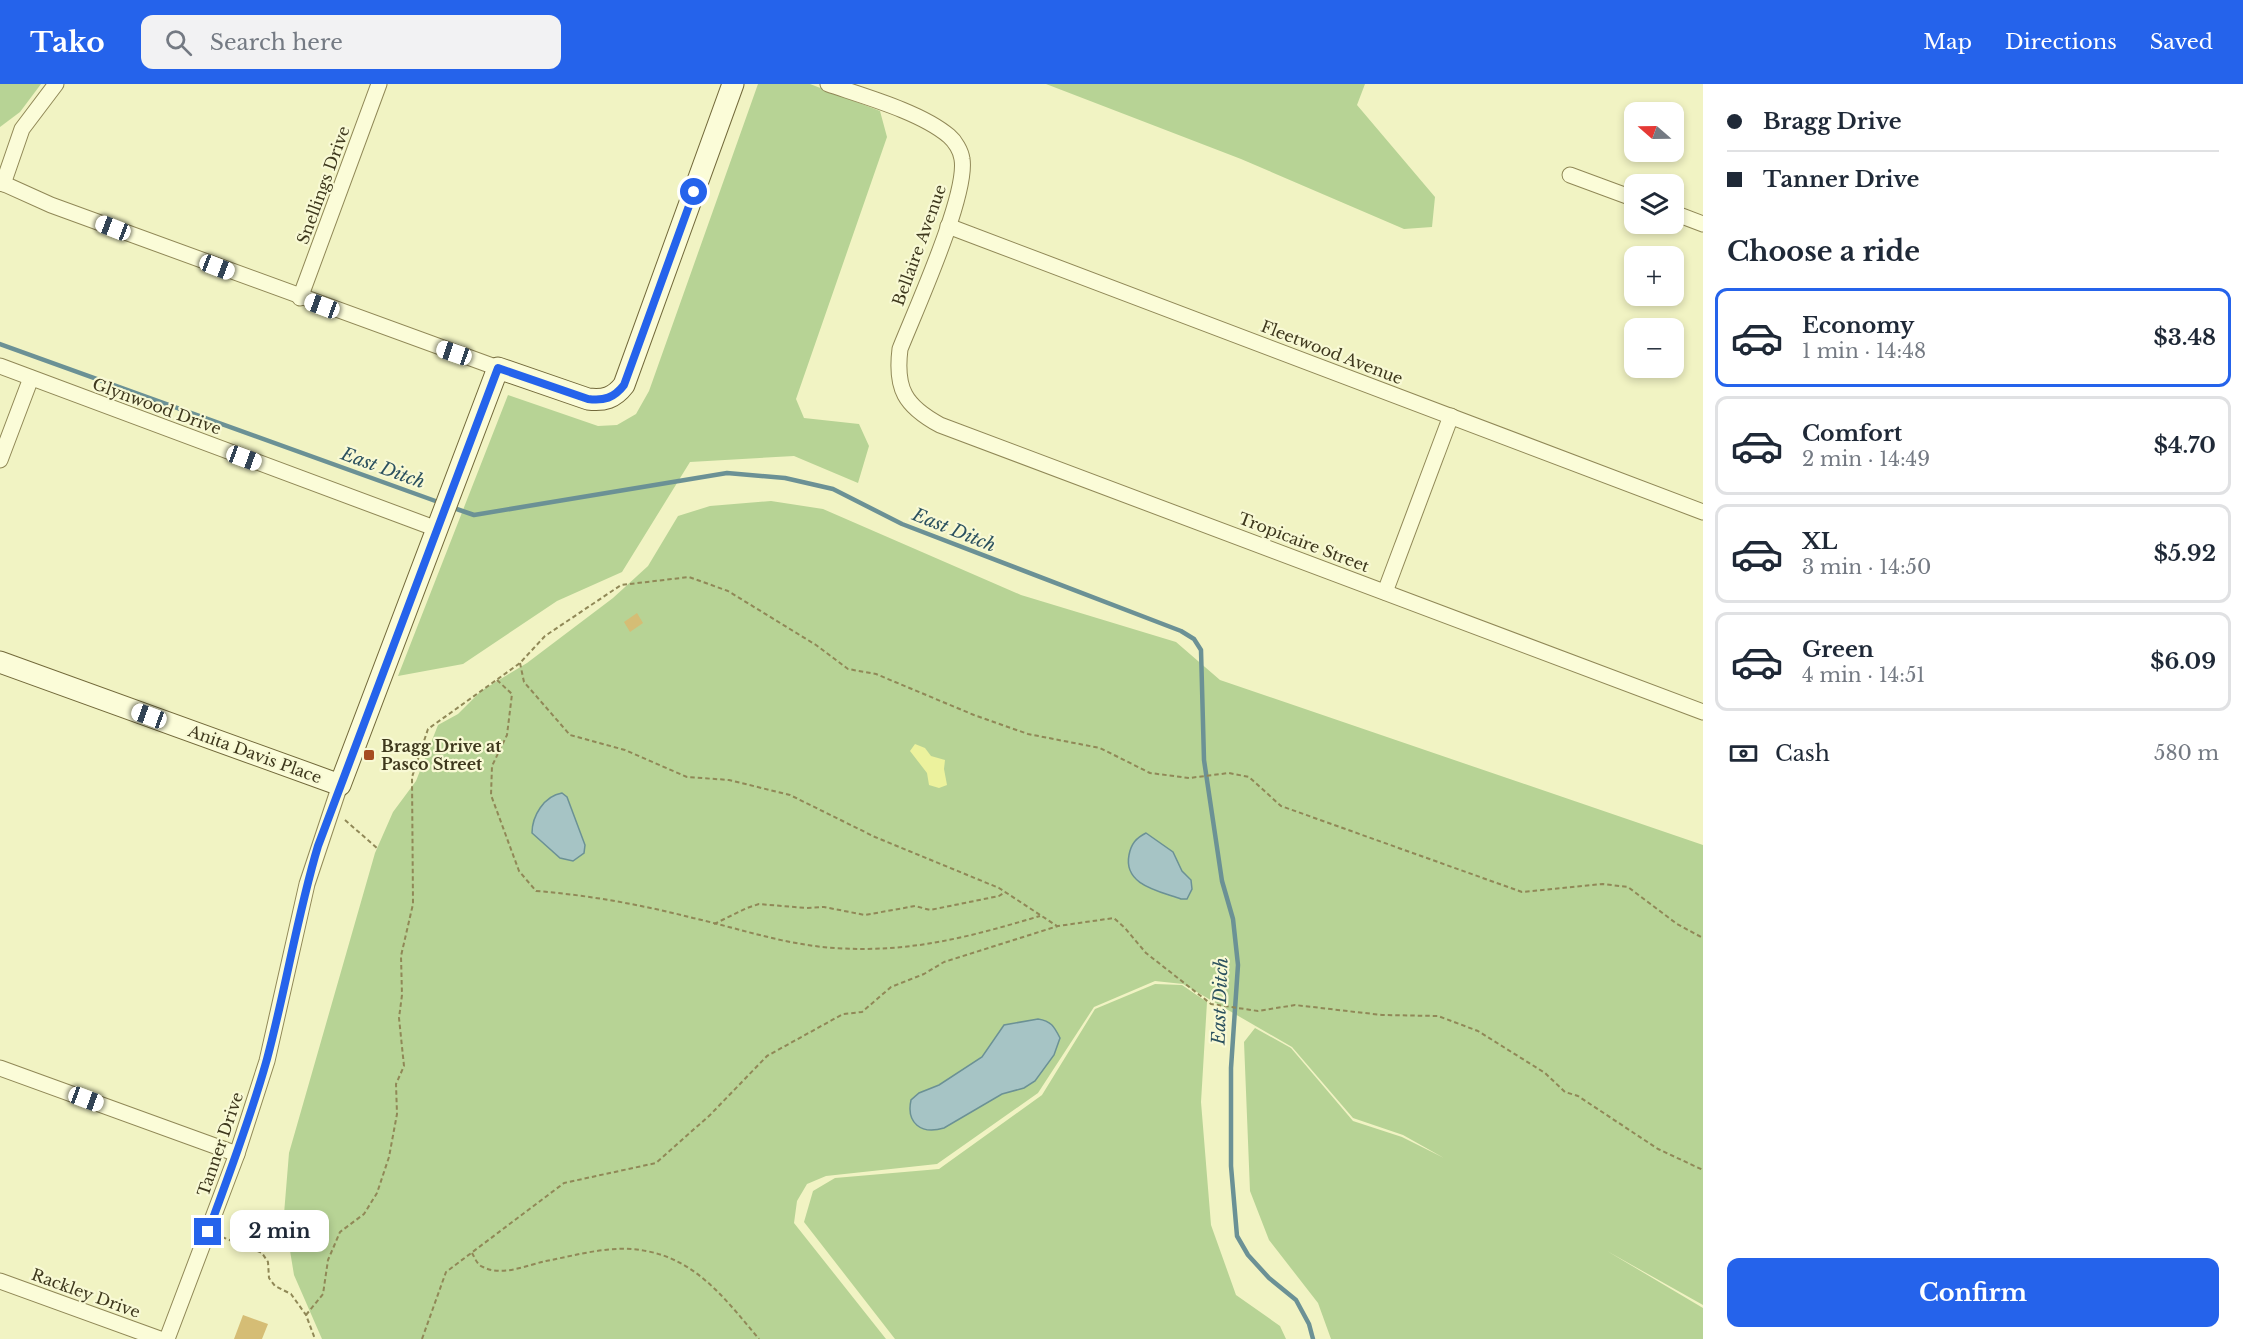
<!DOCTYPE html>
<meta charset="utf-8">
<style>
:root{--surface:#fff;--page:#f2f2f3;--text:#1f2937;--muted:#747a83;--line:#e0e1e3;--accent:#2563eb}
body{margin:0;font-family:"Libre Baskerville",serif;background:var(--page);color:var(--text);height:100vh;display:flex;flex-direction:column;font-size:22px;white-space:nowrap}
*{box-sizing:border-box;margin:0}
p{font-size:20px;color:var(--muted)}
.icon{flex:none;width:33px;height:33px;fill:none;stroke:currentColor;stroke-width:2;stroke-linecap:round;stroke-linejoin:round}
.map{position:relative;flex:1;overflow:hidden}
.side{display:flex;flex-direction:column;background:var(--surface);width:540px}
.side>*{flex:none}
.hud{display:grid;align-content:center;height:132px;padding:0 24px;background:var(--surface)}
.needle{width:39px;rotate:290deg}
.controls{position:absolute;left:1624px;top:18px;display:grid;gap:12px}
.controls a{display:grid;place-items:center;width:60px;height:60px;border-radius:12px;background:var(--surface);box-shadow:0 3px 9px #0003;font-size:30px}
.end{position:absolute;width:27px;height:27px;margin:-14px;border:8px solid #2563eb;background:#fff;box-shadow:0 0 0 3px #fff}
.from{border-radius:50%}
.bubble{position:absolute;height:42px;border-radius:12px;background:var(--surface);box-shadow:0 3px 9px #0003;font-size:20px;font-weight:700;line-height:42px;text-align:center}
.car{position:absolute;width:18px;height:36px;margin:-18px -9px;border-radius:8px;box-shadow:0 0 4px 2px #0007;background:linear-gradient(#fff 24%,#345 0 40%,#fff 0 76%,#345 0 86%,#fff 0)}
.hud b{display:flex;align-items:center;gap:21px;height:57px;font-size:22px}
.hud b+b{border-top:2px solid var(--line)}
.hud i{width:15px;height:15px;background:var(--text)}
ul{padding:0;list-style:none}
li{display:flex;align-items:center;gap:18px;height:99px;margin:0 12px 9px;padding:0 12px;border:3px solid var(--line);border-radius:12px}
li div{flex:1}
li b{display:block;font-size:22px}
li em{font-style:normal;font-weight:700}
li.on{border-color:var(--accent)}
li>.icon{width:54px;height:54px;stroke-width:1.5}
h2{padding:0 24px;font-size:27px;line-height:72px}
.pay{display:flex;align-items:center;gap:15px;height:66px;padding:0 24px;font-size:22px}
.pay p{margin-inline-start:auto}
.button{display:flex;gap:12px;margin-top:auto;padding:12px 24px}
.button a{flex:1;height:69px;border-radius:12px;background:var(--accent);color:#fff;font-size:24px;font-weight:700;line-height:69px;text-align:center}
header{display:flex;align-items:center;gap:36px;box-sizing:border-box;height:84px;padding:0 30px;background:var(--accent);color:#fff}
header strong{font-size:28px}
nav{display:flex;gap:33px;margin-inline-start:auto;font-size:21px}
.search{width:420px;height:54px;background:var(--page);display:flex;align-items:center;gap:15px;box-sizing:border-box;padding:0 21px;border-radius:12px;color:var(--muted);font-size:22px}
main{display:flex;flex:1;min-height:0}
.map>svg:first-child{display:block}
.green{fill:#b7d395}
.sand{fill:#ecf29d}
.water{fill:#a6c4c5;stroke:#6b9195;stroke-width:1.5}
.lines{fill:none;stroke-linecap:round;stroke-linejoin:round}
.stream{stroke:#6b9195;stroke-width:4.5}
.building{fill:#d5bd75}
.street-casing{stroke:#908857;stroke-width:17}
.secondary-casing{stroke:#72693a;stroke-width:23}
.path{stroke:#908857;stroke-width:2;stroke-dasharray:4.5 3;stroke-linecap:butt}
.street{stroke:#fbfcd8;stroke-width:15}
.secondary{stroke:#fbfcd8;stroke-width:21}
.route{stroke:#2563eb;stroke-width:8}
.poi-dot{fill:#a64c20;stroke:#f8f9d4;stroke-width:2}
.labels{text-anchor:middle;stroke-width:4.5;stroke-linejoin:round;paint-order:stroke}
.street-label{font-size:16px;fill:#3e381d;stroke:#f8f9d4}
.poi-label{font-size:16px;font-weight:bold;fill:#3e381d;stroke:#f8f9d4;text-anchor:start}
.water-label{font-size:18px;font-style:italic;fill:#2b515f;stroke:#f8f9d4}
</style>
<header>
<strong>Tako</strong>
<div class="search"><svg class="icon" aria-label="search" viewBox="0 0 24 24"><circle cx="10" cy="10" r="6"/><path d="M15 15l6 6"/></svg>Search here</div>
<nav><a>Map</a><a>Directions</a><a>Saved</a></nav>
</header>
<main>
<div class="map">
<svg width="1703" height="1255" viewBox="0 0 1703 1255">
<rect width="100%" height="100%" fill="#f1f3c3"/>
<g class="green">
<polygon points="0,0 41,0 20,28 0,43"/>
<polygon points="758,0 810,0 880,27 887,53 796,315 804,334 859,340 869,362 858,399 794,372 690,378 622,488 557,517 463,580 398,592 508,311 598,342 617,341 636,330 649,307"/>
<polygon points="1046,0 1365,0 1357,21 1435,113 1432,143 1404,145 1241,75"/>
<polygon points="771,417 823,425 1021,511 1176,558 1220,596 1703,761 1703,1221 1607,1167 1703,1224 1703,1255 1331,1255 1318,1219 1269,1156 1250,1107 1244,958 1255,944 1291,964 1353,1037 1402,1053 1444,1074 1403,1051 1353,1034 1292,963 1183,900 1155,897 1094,923 1038,1009 937,1080 826,1092 807,1100 797,1117 794,1139 886,1255 322,1255 294,1191 284,1130 289,1069 375,769 393,728 416,697 438,641 458,630 481,607 527,579 613,514 648,482 678,432 710,422"/>
<polygon points="1155,900 1182,901 1207,918 1201,1018 1211,1141 1236,1211 1280,1242 1286,1255 895,1255 804,1138 813,1107 835,1094 939,1085 1042,1011 1095,925"/>
</g>
<polygon class="sand" points="915,660 925,664 931,672 945,676 944,685 947,701 939,704 929,701 927,689 910,667"/>
<g class="water">
<path d="M 562,709 L 567,713 L 585,761 L 584,769 L 573,777 L 560,774 L 532,749 C 532,732 544,712 562,709 Z"/>
<path d="M 1146,749 L 1173,768 L 1182,787 L 1191,796 L 1192,805 L 1187,815 L 1181,815 C 1159,807 1123,801 1129,771 C 1131,760 1136,754 1146,749 Z"/>
<path d="M 1038,935 C 1051,937 1054,942 1060,954 L 1054,971 L 1035,997 L 1024,1004 L 1002,1010 L 944,1044 C 921,1051 906,1039 911,1016 L 919,1009 L 939,1001 L 982,973 L 1004,941 Z"/>
</g>
<g class="lines">
<g class="stream">
<polyline points="0,260 441,419"/>
<polyline points="451,423 474,431 727,389 785,394 833,405 902,440 1181,547 1194,555 1201,566 1204,676 1222,797 1233,835 1238,881 1231,984 1231,1082 1237,1152 1248,1171 1269,1194 1296,1216 1309,1240 1313,1255"/>
</g>
</g>
<g class="building">
<polygon points="637,529 643,539 630,548 624,538"/>
<polygon points="243,1231 268,1240 262,1255 234,1255"/>
</g>
<g class="lines">
<defs>
<g id="street">
<path d="M 828,0 C 863,12 921,28 949,52 C 955,57 961,67 962,75 C 968,111 915,227 900,265 C 895,305 905,322 940,341 L 1703,628"/>
<polyline points="1570,91 1635,115"/>
<polyline points="0,98 51,121 498,284"/>
<polyline points="3,100 22,45 56,0"/>
<polyline points="1674,129 1703,140"/>
<polyline points="948,142 1703,428"/>
<polyline points="300,214 379,0"/>
<polyline points="0,282 437,445"/>
<polyline points="0,376 31,294"/>
<polyline points="1385,508 1451,332"/>
<polyline points="0,984 237,1070"/>
<polyline points="0,1197 160,1255"/>
<polyline points="167,1255 237,1070 267,977 307,800 340,701"/>
</g>
<path id="secondary" d="M 0,578 L 340,701 L 498,284 L 588,315 C 604,317 614,314 624,301 L 733,0"/>
</defs>
<use href="#street" class="street-casing"/>
<use href="#secondary" class="secondary-casing"/>
<g class="path">
<polyline points="520,579 524,598 570,651 625,666 687,693 729,696 790,711 875,753 999,804 1057,842"/>
<path d="M 497,596 L 512,610 L 507,651 L 492,682 L 491,711 L 519,787 L 536,807 C 588,811 643,821 693,834 C 741,845 786,861 835,864 C 911,869 969,853 1040,832"/>
<polyline points="345,736 377,764"/>
<polyline points="714,840 747,824 759,820 806,824 824,823 865,831 915,822 930,826 999,812 1005,808"/>
<polyline points="222,1153 262,1169 268,1178 269,1194 275,1202 291,1210 306,1231 315,1255"/>
<path d="M 472,1169 C 475,1174 477,1181 483,1183 C 502,1193 527,1181 546,1177 C 578,1171 613,1160 646,1167 C 697,1176 727,1217 759,1255"/>
<polyline points="306,1231 323,1210 328,1176 340,1148 364,1130 377,1109 389,1073 397,1030 396,1000 404,982 399,934 402,911 401,872 413,820 412,693 428,645 520,579 545,552 621,501 689,493 728,507 816,561 848,585 876,590 974,631 1028,650 1100,664 1150,689 1189,694 1229,689 1249,693 1281,722 1522,808 1603,800 1628,803 1677,840 1703,854"/>
<polyline points="422,1255 446,1188 564,1099 656,1079 710,1031 767,972 843,930 862,928 891,903 924,890 944,878 1058,842 1114,834 1125,844 1146,869 1211,920 1258,927 1295,921 1382,931 1438,932 1478,947 1545,989 1565,1008 1578,1012 1658,1065 1703,1086"/>
</g>
<use href="#street" class="street"/>
<use href="#secondary" class="secondary"/>
</g>
<g class="lines">
<path class="route" d="M 208,1148 C 229,1090 251,1033 267,975 C 286,904 297,832 318,762 L 498,284 L 588,315 C 604,317 614,314 624,301 L 694,108"/>
</g>
<rect class="poi-dot" x="363" y="665" width="12" height="12" rx="3"/>
<g class="labels">
<g class="street-label">
<text transform="translate(323 101) rotate(-70)" y="6">Snellings Drive</text>
<text transform="translate(919 161) rotate(-70)" y="6">Bellaire Avenue</text>
<text transform="translate(1332 268) rotate(21)" y="6">Fleetwood Avenue</text>
<text transform="translate(157 322) rotate(20)" y="6">Glynwood Drive</text>
<text transform="translate(1304 458) rotate(21)" y="6">Tropicaire Street</text>
<text transform="translate(255 670) rotate(20)" y="6">Anita Davis Place</text>
<text transform="translate(220 1060) rotate(-71)" y="6">Tanner Drive</text>
<text transform="translate(86 1209) rotate(20)" y="6">Rackley Drive</text>
</g>
<g class="poi-label">
<text x="381" y="668">Bragg Drive at<tspan x="381" dy="18">Pasco Street</tspan></text>
</g>
<g class="water-label">
<text transform="translate(383 384) rotate(20)" y="6">East Ditch</text>
<text transform="translate(954 446) rotate(22)" y="6">East Ditch</text>
<text transform="translate(1220 917) rotate(-88)" y="6">East Ditch</text>
</g>
</g>
</svg>
<div class="controls">
<a><svg class="needle" viewBox="-14 -14 28 28"><path d="M0-13l5 13h-10z" fill="#e53935"/><path d="M0 13l5-13h-10z" fill="#747a83"/></svg></a>
<a><svg class="icon" aria-label="layers" viewBox="0 0 24 24"><path d="M12 4l9 5-9 5-9-5zM3 14l9 5 9-5"/></svg></a>
<a>+</a>
<a>−</a>
</div>
<i class="end from" style="left:694px;top:108px"></i>
<i class="end" style="left:208px;top:1148px"></i>
<div class="bubble" style="left:230px;top:1126px;width:99px">2 min</div>
<i class="car" style="left:113px;top:144px;rotate:291deg"></i>
<i class="car" style="left:217px;top:183px;rotate:111deg"></i>
<i class="car" style="left:322px;top:222px;rotate:290deg"></i>
<i class="car" style="left:454px;top:269px;rotate:289deg"></i>
<i class="car" style="left:244px;top:374px;rotate:110deg"></i>
<i class="car" style="left:149px;top:632px;rotate:290deg"></i>
<i class="car" style="left:86px;top:1015px;rotate:110deg"></i>
</div>
<section class="side">
<div class="hud">
<b><i class="from"></i>Bragg Drive</b>
<b><i></i>Tanner Drive</b>
</div>
<h2>Choose a ride</h2>
<ul>
<li class="on"><svg class="icon" aria-label="car" viewBox="0 0 24 24"><path d="M5 17H2v-5l4-1 3-4h7l3 4 3 1v5h-3M9 17h6M6 11h13"/><circle cx="7" cy="17" r="2"/><circle cx="17" cy="17" r="2"/></svg><div><b>Economy</b><p>1 min · 14:48</p></div><em>$3.48</em></li>
<li><svg class="icon" aria-label="car" viewBox="0 0 24 24"><path d="M5 17H2v-5l4-1 3-4h7l3 4 3 1v5h-3M9 17h6M6 11h13"/><circle cx="7" cy="17" r="2"/><circle cx="17" cy="17" r="2"/></svg><div><b>Comfort</b><p>2 min · 14:49</p></div><em>$4.70</em></li>
<li><svg class="icon" aria-label="car" viewBox="0 0 24 24"><path d="M5 17H2v-5l4-1 3-4h7l3 4 3 1v5h-3M9 17h6M6 11h13"/><circle cx="7" cy="17" r="2"/><circle cx="17" cy="17" r="2"/></svg><div><b>XL</b><p>3 min · 14:50</p></div><em>$5.92</em></li>
<li><svg class="icon" aria-label="car" viewBox="0 0 24 24"><path d="M5 17H2v-5l4-1 3-4h7l3 4 3 1v5h-3M9 17h6M6 11h13"/><circle cx="7" cy="17" r="2"/><circle cx="17" cy="17" r="2"/></svg><div><b>Green</b><p>4 min · 14:51</p></div><em>$6.09</em></li>
</ul>
<div class="pay"><svg class="icon" aria-label="cash" viewBox="0 0 24 24"><path d="M3 7h18v10H3z"/><circle cx="12" cy="12" r="2"/></svg>Cash<p>580 m</p></div>
<div class="button"><a>Confirm</a></div>
</section>
</main>
